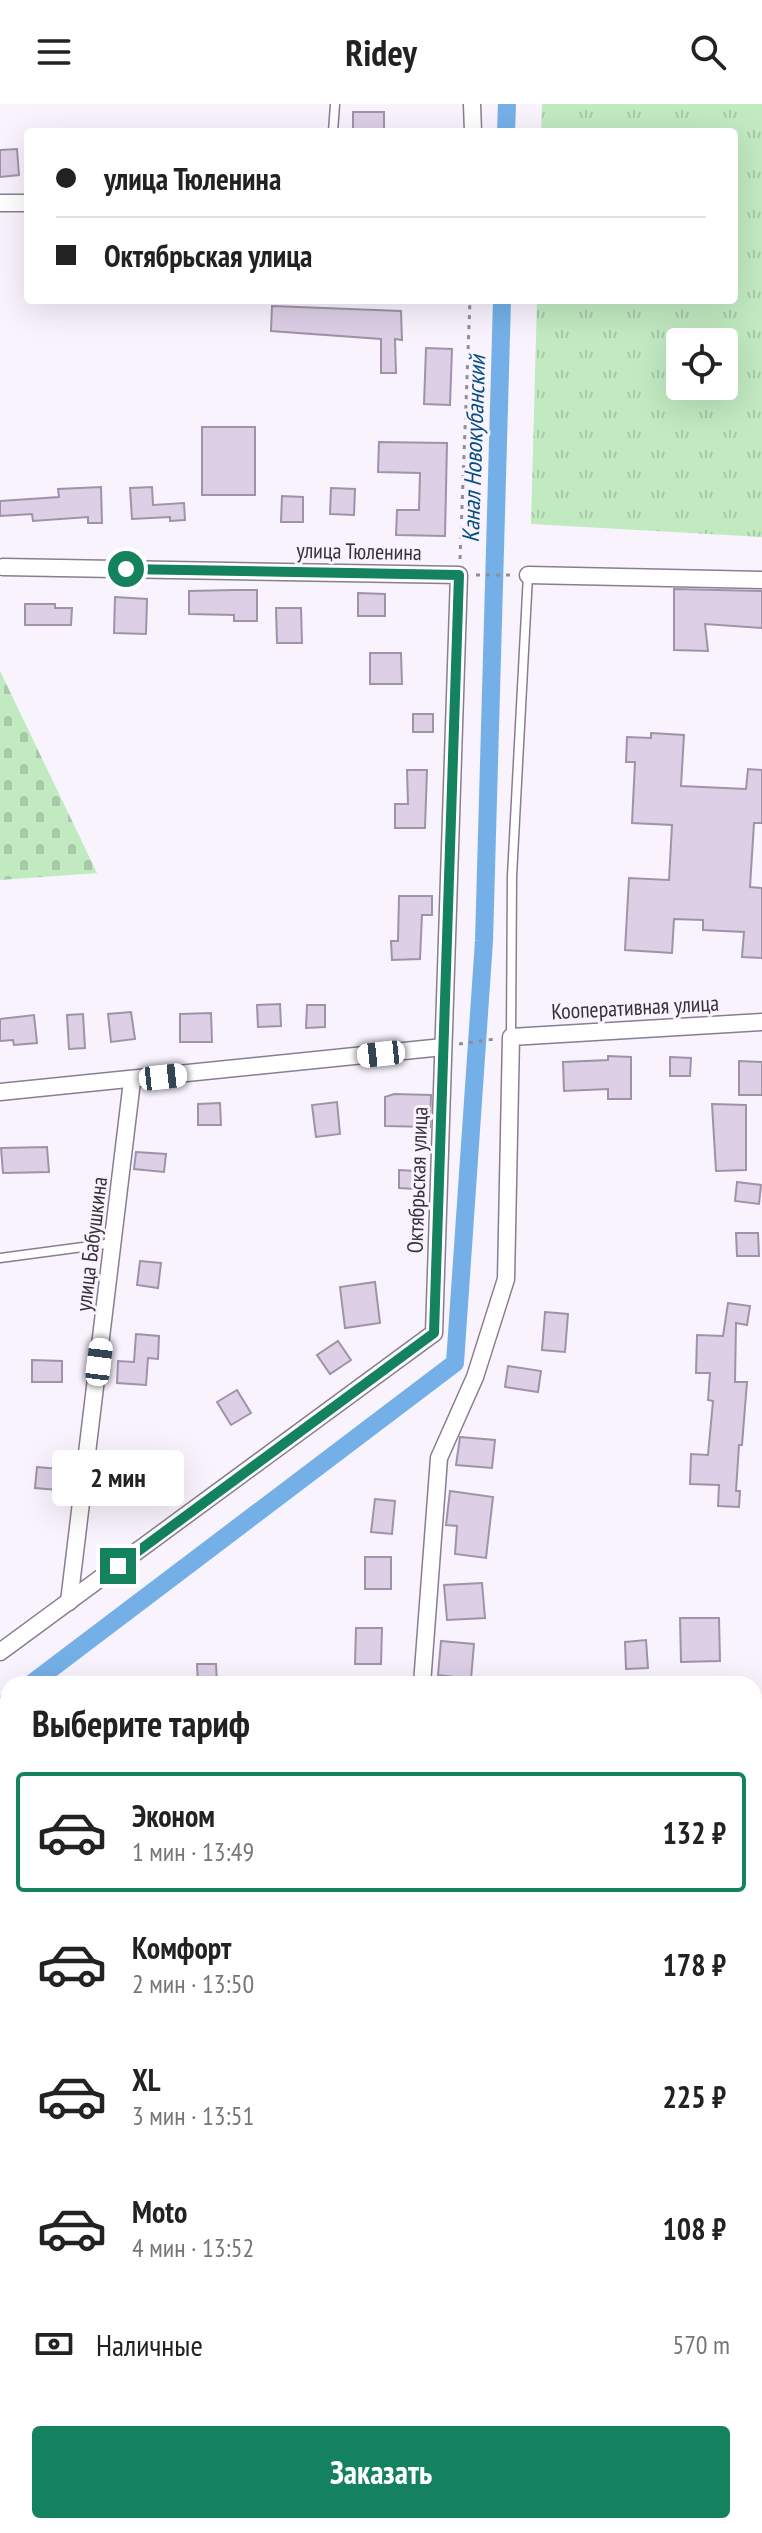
<!DOCTYPE html>
<html lang="ru">
<meta charset="utf-8">
<style>
:root{--surface:#fff;--page:#f2f2f2;--text:#222;--muted:#767676;--line:#e0e0e0;--accent:#14825e}
body{margin:0;font-family:"PT Sans Narrow",sans-serif;background:var(--page);color:var(--text);height:100vh;display:flex;flex-direction:column;font-size:30px;white-space:nowrap}
*{box-sizing:border-box;margin:0}
p{font-size:26px;color:var(--muted)}
.icon{flex:none;width:44px;height:44px;fill:none;stroke:currentColor;stroke-width:2;stroke-linecap:round;stroke-linejoin:round}
.map{position:relative;flex:1;overflow:hidden}
.details{position:absolute;left:0px;top:1572px;width:762px;height:858px;display:flex;flex-direction:column;background:var(--surface);border-radius:24px 24px 0 0;box-shadow:0 8px 32px #0002}
.details>*{flex:none}
.guide{position:absolute;left:24px;top:24px;width:714px;height:176px;border-radius:8px;box-shadow:0 8px 32px #0002;display:grid;align-content:center;height:176px;padding:0 32px;background:var(--surface)}
.fabs{position:absolute;left:666px;top:224px;display:grid;gap:16px}
.fabs a{display:grid;place-items:center;width:72px;height:72px;border-radius:8px;background:var(--surface);box-shadow:0 8px 32px #0002;font-size:40px}
.end{position:absolute;width:36px;height:36px;margin:-18px;border:10px solid #14825e;background:#fff;box-shadow:0 0 0 4px #fff}
.from{border-radius:50%}
.bubble{position:absolute;height:56px;border-radius:8px;background:var(--surface);box-shadow:0 8px 32px #0002;font-size:26px;font-weight:700;line-height:56px;text-align:center}
.car{position:absolute;width:24px;height:48px;margin:-24px -12px;border-radius:10px;box-shadow:0 0 6px 2px #0007;background:linear-gradient(#fff 24%,#345 0 40%,#fff 0 76%,#345 0 86%,#fff 0)}
.guide b{display:flex;align-items:center;gap:28px;height:76px;font-size:30px}
.guide b+b{border-top:2px solid var(--line)}
.guide i{width:20px;height:20px;background:var(--text)}
ul{padding:0;list-style:none}
li{display:flex;align-items:center;gap:24px;height:120px;margin:0 16px 12px;padding:0 16px;border:4px solid transparent;border-radius:8px}
li div{flex:1}
li b{display:block;font-size:30px}
li em{font-style:normal;font-weight:700}
li.on{border-color:var(--accent)}
li>.icon{width:72px;height:72px;stroke-width:1.5}
h2{padding:0 32px;font-size:36px;line-height:96px}
.pay{display:flex;align-items:center;gap:20px;height:88px;padding:0 32px;font-size:30px}
.pay p{margin-inline-start:auto}
.action{display:flex;gap:16px;margin-top:auto;padding:16px 32px}
.action a{flex:1;height:92px;border-radius:8px;background:var(--accent);color:#fff;font-size:32px;font-weight:700;line-height:92px;text-align:center}
header{display:flex;justify-content:space-between;align-items:center;height:104px;padding:0 32px;background:var(--surface);font-size:36px;font-weight:700}
.map>svg:first-child{display:block}
.cemetery{fill:url(#cemetery-stones)}
.park{fill:url(#park-tufts);fill-rule:evenodd}
.lines{fill:none;stroke-linecap:round;stroke-linejoin:round}
.canal{stroke:#74b0e7;stroke-width:18}
.building{fill:#dccfe6;stroke:#9f93a9;stroke-width:2}
.service-casing{stroke:#897d92;stroke-width:11}
.minor-casing{stroke:#897d92;stroke-width:19}
.path{stroke:#918c96;stroke-width:3;stroke-dasharray:4 6;stroke-linecap:butt}
.service{stroke:#fff;stroke-width:8}
.minor{stroke:#fff;stroke-width:16}
.route{stroke:#14825e;stroke-width:10}
.labels{text-anchor:middle;stroke-width:6;stroke-linejoin:round;paint-order:stroke}
.street-label{font-size:22px;fill:#36313a;stroke:#f8f3fd}
.water-label{font-size:24px;font-style:italic;fill:#084f81;stroke:#f8f3fd}
</style>
<header><svg class="icon" aria-label="menu" viewBox="0 0 24 24"><path d="M4 6h16M4 12h16M4 18h16"/></svg>Ridey<svg class="icon" aria-label="search" viewBox="0 0 24 24"><circle cx="10" cy="10" r="6"/><path d="M15 15l6 6"/></svg></header>
<div class="map">
<svg width="762" height="2429" viewBox="0 0 762 2429">
<defs>
<pattern id="cemetery-stones" width="16" height="16" patternUnits="userSpaceOnUse" patternTransform="scale(2)"><rect width="16" height="16" fill="#c1eac1"/><path d="M2 7V4a2 2 0 0 1 4 0v3zM10 15v-3a2 2 0 0 1 4 0v3z" fill="#a6c9a7"/></pattern>
<pattern id="park-tufts" width="24" height="20" patternUnits="userSpaceOnUse" patternTransform="scale(2)"><rect width="24" height="20" fill="#c1eac1"/><path d="M3 7l-1-3M5 7V3M7 7l1-3M15 17l-1-3M17 17v-4M19 17l1-3" fill="none" stroke="#a6c9a7"/></pattern>
</defs>
<rect width="100%" height="100%" fill="#f8f3fd"/>
<polygon class="cemetery" points="0,567 97,769 0,776"/>
<path class="park" d="M 542,0 L 762,0 L 762,433 L 531,420 L 537,196 L 734,196 L 734,28 L 541,28 ZM 680,238 L 724,238 L 724,282 L 680,282 Z"/>
<g class="lines">
<g class="canal">
<polyline points="506,28 507,0"/>
<polyline points="31,1580 455,1259 484,837 502,196"/>
<polyline points="0,1603 8,1597"/>
</g>
</g>
<g class="building">
<rect x="353" y="8" width="31" height="20"/>
<polygon points="17,45 19,71 0,73 0,46"/>
<polygon points="272,202 401,207 402,236 395,235 396,269 381,269 381,235 271,227"/>
<polygon points="426,244 452,245 450,301 424,300"/>
<rect x="202" y="323" width="53" height="68"/>
<polygon points="379,338 447,339 445,432 396,431 397,406 419,406 420,369 378,368"/>
<polygon points="101,383 102,419 88,419 88,413 33,417 32,410 0,412 0,397 59,393 58,385"/>
<polygon points="152,383 153,401 184,399 185,416 170,417 170,413 132,415 130,384"/>
<polygon points="331,384 355,385 354,411 330,410"/>
<polygon points="282,392 303,393 303,418 281,418"/>
<polygon points="674,485 762,487 762,524 705,520 708,547 674,546"/>
<polygon points="234,486 257,486 257,517 234,517 234,511 189,510 189,487"/>
<polygon points="358,489 385,490 385,512 358,512"/>
<polygon points="115,493 147,495 146,530 114,529"/>
<polygon points="25,500 55,500 55,504 72,504 71,521 25,521"/>
<polygon points="276,504 301,504 302,539 277,539"/>
<polygon points="370,549 401,549 402,580 370,580"/>
<rect x="413" y="610" width="20" height="18"/>
<polygon points="651,629 684,631 681,682 746,685 748,665 762,666 762,719 754,719 750,783 762,784 762,854 742,853 744,828 703,826 703,816 674,815 672,849 625,846 629,774 669,776 672,721 632,719 635,658 626,658 627,633 651,634"/>
<polygon points="407,666 427,666 425,724 395,724 395,700 408,700"/>
<polygon points="399,792 432,792 432,811 422,811 420,855 392,856 391,837 398,837"/>
<polygon points="280,900 281,922 258,923 257,901"/>
<polygon points="307,901 325,901 325,923 306,924"/>
<polygon points="131,908 135,935 111,938 108,910"/>
<polygon points="211,909 212,938 180,938 180,910"/>
<polygon points="83,910 85,944 69,945 67,911"/>
<polygon points="34,911 37,939 14,941 13,936 0,937 0,915"/>
<polygon points="608,952 631,953 631,995 608,995 608,985 564,987 563,958 608,956"/>
<polygon points="670,953 691,954 690,972 670,972"/>
<polygon points="739,957 762,958 762,991 739,991"/>
<polygon points="394,990 431,991 430,1023 385,1022 385,993"/>
<polygon points="337,998 340,1030 316,1033 312,1001"/>
<polygon points="220,999 221,1021 198,1021 198,1000"/>
<polygon points="712,1000 746,1001 746,1066 716,1067"/>
<polygon points="47,1043 49,1068 3,1069 1,1044"/>
<polygon points="136,1048 166,1050 164,1068 134,1065"/>
<polygon points="399,1066 416,1067 415,1085 399,1084"/>
<polygon points="737,1078 761,1081 759,1100 735,1097"/>
<polygon points="736,1129 758,1129 759,1152 737,1152"/>
<polygon points="140,1157 161,1159 158,1184 137,1181"/>
<polygon points="375,1178 380,1219 345,1224 340,1183"/>
<polygon points="728,1199 750,1202 747,1221 736,1219 735,1278 747,1278 742,1341 739,1341 736,1387 740,1387 739,1403 718,1402 719,1381 690,1380 691,1350 708,1351 713,1297 708,1296 710,1269 696,1269 697,1231 723,1232"/>
<polygon points="545,1208 568,1210 565,1248 542,1246"/>
<polygon points="136,1230 159,1232 158,1255 148,1254 146,1281 117,1279 118,1257 134,1258"/>
<polygon points="338,1237 351,1256 330,1270 317,1251"/>
<polygon points="32,1256 62,1257 62,1278 32,1278"/>
<polygon points="508,1262 541,1267 538,1288 505,1283"/>
<polygon points="237,1286 251,1309 231,1321 217,1298"/>
<polygon points="460,1333 495,1336 492,1364 456,1361"/>
<polygon points="113,1355 146,1356 145,1383 113,1382"/>
<polygon points="37,1363 59,1365 58,1386 35,1384"/>
<polygon points="450,1387 493,1393 486,1454 455,1450 457,1422 446,1421"/>
<polygon points="375,1395 395,1397 392,1430 371,1428"/>
<rect x="365" y="1453" width="26" height="32"/>
<polygon points="482,1479 485,1514 447,1516 444,1481"/>
<polygon points="680,1514 719,1514 720,1557 681,1558"/>
<polygon points="356,1524 382,1524 381,1560 355,1560"/>
<polygon points="646,1536 648,1564 626,1565 625,1538"/>
<polygon points="441,1537 474,1540 471,1575 438,1571"/>
<polygon points="197,1560 216,1560 217,1580 198,1580"/>
</g>
<g class="lines">
<defs>
<g id="service">
<polyline points="333,28 335,0"/>
<polyline points="511,933 512,772 528,471"/>
<polyline points="0,1154 113,1139"/>
</g>
<g id="minor">
<polyline points="472,0 473,28"/>
<polyline points="0,99 28,99"/>
<polyline points="528,471 762,476"/>
<polyline points="0,988 443,943"/>
<polyline points="69,1498 132,977"/>
<polyline points="0,1548 434,1229 459,471 3,463"/>
<polyline points="422,1580 439,1354 475,1273 506,1175 511,933 762,918"/>
<polyline points="754,1607 762,1607"/>
<polyline points="0,1680 8,1680"/>
<polyline points="754,1769 762,1691"/>
<polyline points="754,1943 762,1942"/>
<polyline points="0,1987 8,1987"/>
<polyline points="754,2388 762,2387"/>
<polyline points="181,2422 181,2429"/>
<polyline points="9,2429 9,2422"/>
<polyline points="335,2429 335,2422"/>
<polyline points="437,2429 492,2422"/>
<polyline points="706,2429 706,2422"/>
</g>
</defs>
<use href="#service" class="service-casing"/>
<use href="#minor" class="minor-casing"/>
<g class="path">
<polyline points="460,455 470,196"/>
<polyline points="476,471 512,471"/>
<polyline points="459,940 495,935"/>
</g>
<use href="#service" class="service"/>
<use href="#minor" class="minor"/>
</g>
<g class="lines">
<polyline class="route" points="118,1462 434,1229 459,471 126,465"/>
</g>
<g class="labels">
<g class="street-label">
<text transform="translate(359 447) rotate(1)" y="8">улица Тюленина</text>
<text transform="translate(635 903) rotate(-3)" y="8">Кооперативная улица</text>
<text transform="translate(417 1076) rotate(-88)" y="8">Октябрьская улица</text>
<text transform="translate(91 1140) rotate(-83)" y="8">улица Бабушкина</text>
</g>
<g class="water-label">
<text transform="translate(474 345) rotate(-88)" y="8">Канал Новокубанский</text>
</g>
</g>
</svg>
<div class="fabs">
<a><svg class="icon" aria-label="locate" viewBox="0 0 24 24"><circle cx="12" cy="12" r="6"/><path d="M12 2v4M12 18v4M2 12h4M18 12h4"/></svg></a>
</div>
<i class="end from" style="left:126px;top:465px"></i>
<i class="end" style="left:118px;top:1462px"></i>
<div class="bubble" style="left:52px;top:1346px;width:132px">2 мин</div>
<i class="car" style="left:381px;top:950px;rotate:264deg"></i>
<i class="car" style="left:163px;top:973px;rotate:84deg"></i>
<i class="car" style="left:99px;top:1258px;rotate:7deg"></i>
<div class="guide">
<b><i class="from"></i>улица Тюленина</b>
<b><i></i>Октябрьская улица</b>
</div>
<section class="details">
<h2>Выберите тариф</h2>
<ul>
<li class="on"><svg class="icon" aria-label="car" viewBox="0 0 24 24"><path d="M5 17H2v-5l4-1 3-4h7l3 4 3 1v5h-3M9 17h6M6 11h13"/><circle cx="7" cy="17" r="2"/><circle cx="17" cy="17" r="2"/></svg><div><b>Эконом</b><p>1 мин · 13:49</p></div><em>132 ₽</em></li>
<li><svg class="icon" aria-label="car" viewBox="0 0 24 24"><path d="M5 17H2v-5l4-1 3-4h7l3 4 3 1v5h-3M9 17h6M6 11h13"/><circle cx="7" cy="17" r="2"/><circle cx="17" cy="17" r="2"/></svg><div><b>Комфорт</b><p>2 мин · 13:50</p></div><em>178 ₽</em></li>
<li><svg class="icon" aria-label="car" viewBox="0 0 24 24"><path d="M5 17H2v-5l4-1 3-4h7l3 4 3 1v5h-3M9 17h6M6 11h13"/><circle cx="7" cy="17" r="2"/><circle cx="17" cy="17" r="2"/></svg><div><b>XL</b><p>3 мин · 13:51</p></div><em>225 ₽</em></li>
<li><svg class="icon" aria-label="car" viewBox="0 0 24 24"><path d="M5 17H2v-5l4-1 3-4h7l3 4 3 1v5h-3M9 17h6M6 11h13"/><circle cx="7" cy="17" r="2"/><circle cx="17" cy="17" r="2"/></svg><div><b>Moto</b><p>4 мин · 13:52</p></div><em>108 ₽</em></li>
</ul>
<div class="pay"><svg class="icon" aria-label="cash" viewBox="0 0 24 24"><path d="M3 7h18v10H3z"/><circle cx="12" cy="12" r="2"/></svg>Наличные<p>570 m</p></div>
<div class="action"><a>Заказать</a></div>
</section>
</div>
